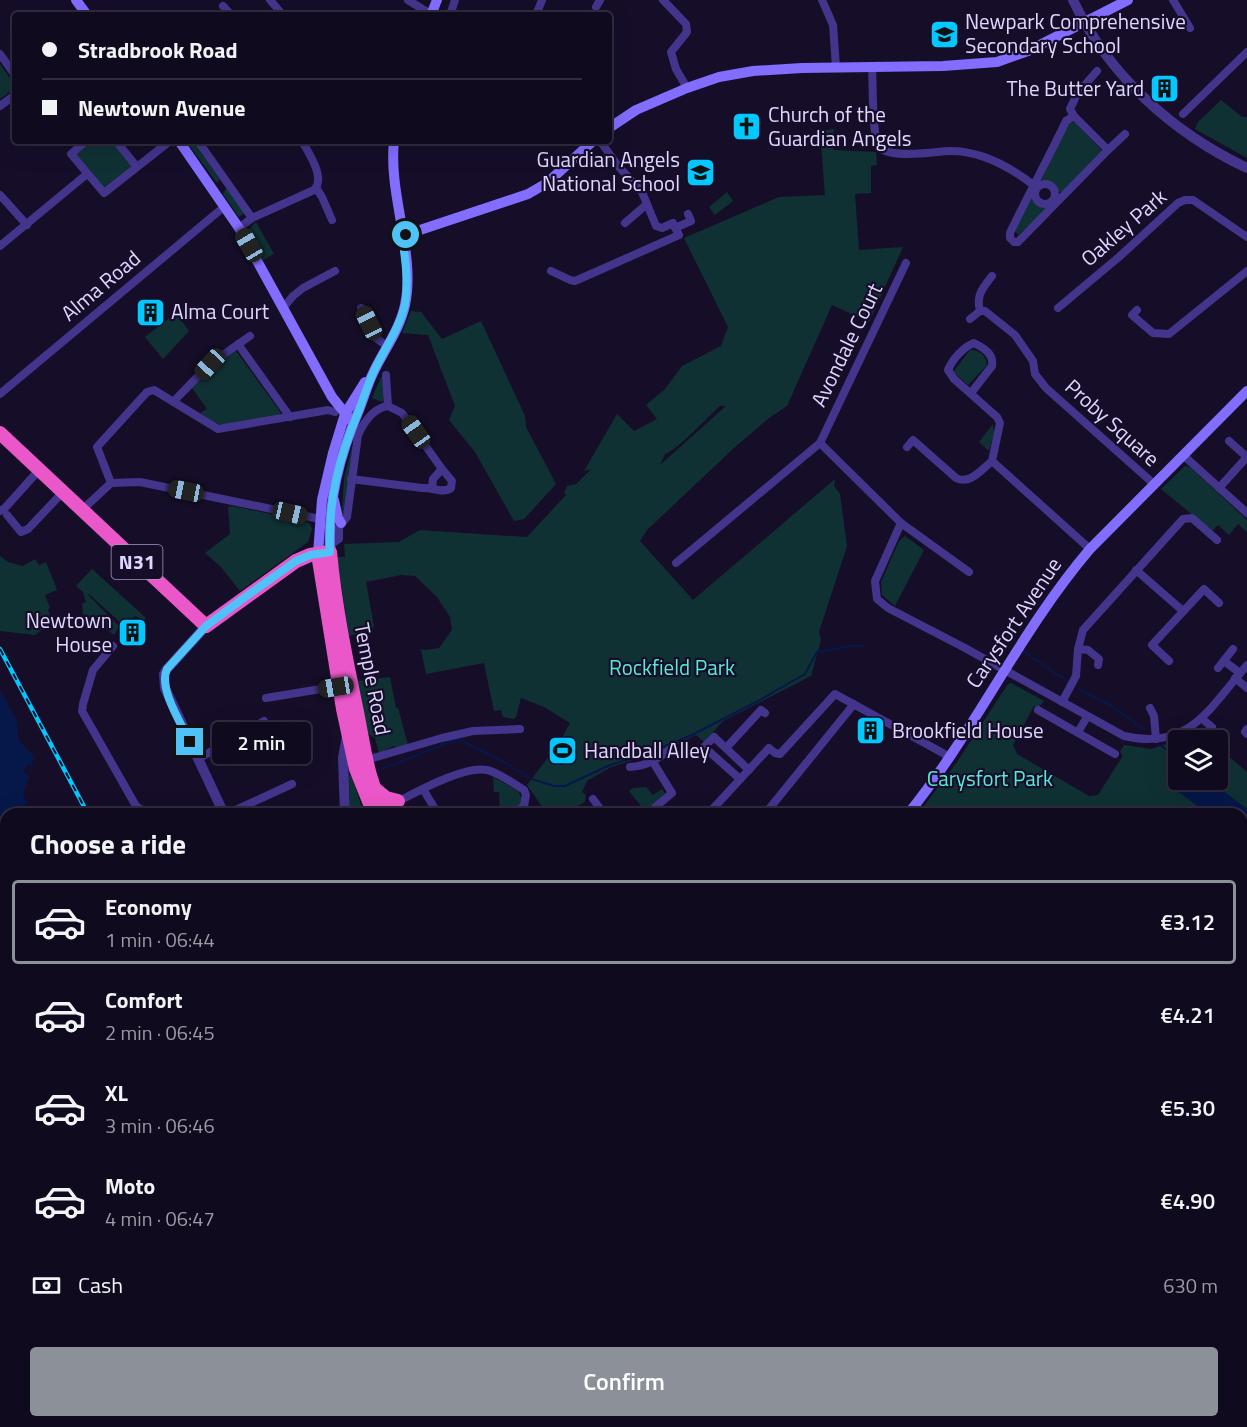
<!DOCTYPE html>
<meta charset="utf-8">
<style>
:root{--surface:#100a1f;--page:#191328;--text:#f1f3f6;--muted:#9c9aa4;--line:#302b3d;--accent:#8c9099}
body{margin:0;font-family:"Titillium Web",sans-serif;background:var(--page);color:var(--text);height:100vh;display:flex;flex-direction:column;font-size:22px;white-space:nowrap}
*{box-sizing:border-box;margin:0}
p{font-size:20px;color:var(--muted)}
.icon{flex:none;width:33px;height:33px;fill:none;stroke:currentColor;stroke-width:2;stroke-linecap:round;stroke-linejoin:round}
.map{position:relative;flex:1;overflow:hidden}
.drawer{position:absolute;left:0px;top:808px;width:1248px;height:620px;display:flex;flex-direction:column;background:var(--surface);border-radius:18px 18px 0 0;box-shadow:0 6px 24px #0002,0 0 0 2px var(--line)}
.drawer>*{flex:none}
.banner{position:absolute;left:12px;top:12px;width:600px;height:132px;border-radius:6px;box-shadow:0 6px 24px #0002,0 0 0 2px var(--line);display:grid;align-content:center;height:132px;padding:0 30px;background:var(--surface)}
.fabs{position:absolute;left:1168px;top:730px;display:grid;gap:12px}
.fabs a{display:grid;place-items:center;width:60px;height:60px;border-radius:6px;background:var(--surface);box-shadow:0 6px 24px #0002,0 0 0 2px var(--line);font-size:30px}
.end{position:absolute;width:27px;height:27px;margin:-14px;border:8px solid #4fc3f7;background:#111;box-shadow:0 0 0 3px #111}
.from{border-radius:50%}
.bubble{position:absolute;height:42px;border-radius:6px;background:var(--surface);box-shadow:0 6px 24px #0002,0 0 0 2px var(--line);font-size:20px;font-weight:600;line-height:42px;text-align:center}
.car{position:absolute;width:18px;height:36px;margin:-18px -9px;border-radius:8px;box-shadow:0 0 4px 2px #0007;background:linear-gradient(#222 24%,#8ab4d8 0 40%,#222 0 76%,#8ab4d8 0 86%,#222 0)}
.banner b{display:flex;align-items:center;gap:21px;height:57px;font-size:22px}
.banner b+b{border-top:2px solid var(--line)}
.banner i{width:15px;height:15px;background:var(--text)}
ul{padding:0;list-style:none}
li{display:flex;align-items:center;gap:18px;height:84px;margin:0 12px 9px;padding:0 18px;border:3px solid transparent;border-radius:6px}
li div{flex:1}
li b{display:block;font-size:22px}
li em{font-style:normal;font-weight:600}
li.selected{border-color:var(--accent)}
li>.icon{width:54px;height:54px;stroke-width:1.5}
h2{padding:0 30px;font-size:27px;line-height:72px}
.pay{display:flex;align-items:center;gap:15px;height:66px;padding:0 30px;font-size:22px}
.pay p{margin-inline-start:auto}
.button{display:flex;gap:12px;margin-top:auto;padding:12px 30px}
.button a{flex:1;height:69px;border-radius:6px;background:var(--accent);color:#fff;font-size:24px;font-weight:600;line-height:69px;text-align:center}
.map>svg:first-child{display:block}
.green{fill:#103134;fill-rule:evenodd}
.water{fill:#06174a}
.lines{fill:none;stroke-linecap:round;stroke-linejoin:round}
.stream{stroke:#06174a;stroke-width:2}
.minor{stroke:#43358c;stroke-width:8}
.tertiary{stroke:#43358c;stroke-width:10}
.secondary{stroke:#826dff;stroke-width:10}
.trunk{stroke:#ea57c8;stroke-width:14}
.rail-casing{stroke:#02c8ff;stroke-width:4.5}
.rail{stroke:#160e29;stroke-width:2;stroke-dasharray:7;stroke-linecap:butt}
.route{stroke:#4fc3f7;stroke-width:8}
.labels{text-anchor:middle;stroke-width:4.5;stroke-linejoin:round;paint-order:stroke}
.shield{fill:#160e29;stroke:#a39abf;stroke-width:1.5}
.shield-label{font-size:20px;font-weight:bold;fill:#e0d6ff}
.poi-label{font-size:21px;fill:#e0d6ff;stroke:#160e29;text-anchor:start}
.street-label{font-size:21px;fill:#e0d6ff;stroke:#160e29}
.park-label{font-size:21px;fill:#57ead6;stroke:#160e29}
</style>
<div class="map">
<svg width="1247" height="1427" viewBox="0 0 1247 1427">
<rect width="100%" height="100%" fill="#160e29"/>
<g class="green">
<polygon points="0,64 15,85 15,88 0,99"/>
<polygon points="1221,100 1242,117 1247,117 1247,158 1195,129 1198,122"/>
<polygon points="1075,122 1102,151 1064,192 1059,192 1051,185 1042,182 1042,179 1065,128 1070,123"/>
<path d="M 834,129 L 833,150 L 876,152 L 877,165 L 871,166 L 871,193 L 855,194 L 859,250 L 903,247 L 869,322 L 832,305 L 787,406 L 769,418 L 735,447 L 647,530 L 640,541 L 693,600 L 835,479 L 834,486 L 840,494 L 847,546 L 819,632 L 821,640 L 811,676 L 723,721 L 704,742 L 696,735 L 670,748 L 611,767 L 587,781 L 582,792 L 586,795 L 585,802 L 564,814 L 547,814 L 527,785 L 559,743 L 570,723 L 544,707 L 521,698 L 516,717 L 514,719 L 503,717 L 501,710 L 494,711 L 484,663 L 426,674 L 421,649 L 425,650 L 439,648 L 452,630 L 450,617 L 437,597 L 415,576 L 401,575 L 366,582 L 374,626 L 371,631 L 349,636 L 337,557 L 345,557 L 344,544 L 399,542 L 420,530 L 527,537 L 566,495 L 564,493 L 567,486 L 576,484 L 591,469 L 584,471 L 617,414 L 634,431 L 657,419 L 646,405 L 665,389 L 682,366 L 721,346 L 728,327 L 684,238 L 779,197 L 825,195 L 820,131 ZM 720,406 L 726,406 L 660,465 L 665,454 C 675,452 710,415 720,406 Z"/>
<polygon points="91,141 112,141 132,166 103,188 75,154"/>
<polygon points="186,141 194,141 220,180 217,183"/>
<polygon points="227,186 245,213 239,217 223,194"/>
<polygon points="727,192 733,201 715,215 709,207"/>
<path d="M 1033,192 C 1036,202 1041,206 1051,205 L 1018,235 L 1015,231 Z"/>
<polygon points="256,222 274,254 263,260 249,232 251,227"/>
<polygon points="411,311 421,312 442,339 481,321 525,416 526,427 556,484 524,519 514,521 475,452 449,420 455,406 428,335 402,333"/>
<polygon points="178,316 189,331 163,359 145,337 171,317 173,320"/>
<path d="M 970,350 C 978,349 987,356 987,365 L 968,385 L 953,372 Z"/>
<polygon points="236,351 276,406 281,413 278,415 222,425 213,422 200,413 207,409 192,388 211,368"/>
<polygon points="381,377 383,377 384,397 382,402 372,398"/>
<polygon points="993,424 994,433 989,451 979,442"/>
<polygon points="353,443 345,514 343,515 342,514 344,479"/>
<polygon points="1185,466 1190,467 1247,520 1247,532 1238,524 1229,535 1218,525 1212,531 1161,489"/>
<polygon points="232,506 304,521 309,523 312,529 308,542 240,591 221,567 205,553 230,534 228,507"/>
<polygon points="905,536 924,550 895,606 882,595 881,582 899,541"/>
<polygon points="0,556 8,562 23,566 35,559 39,565 46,562 57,590 45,595 50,608 48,609 51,618 50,623 35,635 0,631"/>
<polygon points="92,569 146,618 143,621 136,616 121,623 89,594 88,595 119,626 114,635 92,617 89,619 83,614 82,604 86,602 83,592 76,586"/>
<polygon points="390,677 396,708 398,708 408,745 397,748 394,746 379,753 375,738 368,734 357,681"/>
<polygon points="1011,683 1044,701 1039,707 1034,706 1013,745 1017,754 1089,796 1098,795 1122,757 1122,754 1120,752 1124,745 1151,749 1172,742 1196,728 1211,741 1179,741 1179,780 1218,780 1218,747 1247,772 1247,895 1242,892 1242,814 918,814 957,762 1008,684"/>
<polygon points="349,775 352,777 362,808 361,810 350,807"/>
<polygon points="493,777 517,790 522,798 521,804 503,814 500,814 499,792 494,792"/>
<polygon points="646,787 653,795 662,789 666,795 645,811 629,791 633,788"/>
<polygon points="431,1422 530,1422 532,1427 419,1427"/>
<polygon points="698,1422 737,1422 735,1427 700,1427"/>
</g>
<g class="water">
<polygon points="0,689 17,722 19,741 34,756 32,765 27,765 24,771 29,777 23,794 27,803 23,808 27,814 6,814 6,1422 335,1422 336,1427 0,1427"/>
<polygon points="1171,775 1175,777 1179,775 1179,780 1209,780 1247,809 1247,829 1242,828 1242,814 1208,814 1176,790 1172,785"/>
</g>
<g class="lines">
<g class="stream">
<polyline points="1023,651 1067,681"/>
<polyline points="1079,689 1110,705 1144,729"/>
<polyline points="1160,745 1179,758"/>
<polyline points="382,769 458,739 507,764 532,779 554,786 565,786 610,765 651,752 692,735 758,701 805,674 817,652 851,646 864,646"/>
<polyline points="437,1427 444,1422"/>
</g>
<g class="minor">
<polyline points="270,0 283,15"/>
<polyline points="408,0 432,15"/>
<polyline points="663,0 686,24 687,32 671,52 676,69 687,88"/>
<polyline points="822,0 833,25 836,67"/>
<polyline points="1173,0 1190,28"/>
<polyline points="223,6 231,15"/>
<polyline points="596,7 600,0"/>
<polyline points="450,15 455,0"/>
<polyline points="536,15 542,0"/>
<polyline points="0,54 15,75"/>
<path d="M 872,68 C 873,85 872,132 878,145 C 885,160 934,152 948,151 C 980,150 1012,168 1036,187"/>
<polyline points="0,106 15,95"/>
<polyline points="1183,114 1247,52"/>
<path d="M 1074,116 L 1066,121 C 1048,159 1028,195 1010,233 L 1010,238 L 1014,242 L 1018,242 L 1108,150 L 1074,116 L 1070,109 L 1077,94 L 1097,71"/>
<polyline points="86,141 71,154 104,193 170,141"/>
<polyline points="116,141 137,167"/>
<polyline points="198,141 252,218"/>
<polyline points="1108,150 1125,134"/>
<circle cx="1045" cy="194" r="10"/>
<polyline points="316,188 322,197 332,220"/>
<polyline points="0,195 27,225"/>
<polyline points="625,223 647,204"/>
<path d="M 239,228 L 252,218 L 314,190 C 326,178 309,154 302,141"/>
<polyline points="675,228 691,221 688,214"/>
<polyline points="0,246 87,174"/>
<polyline points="906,263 820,443 901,523 969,572"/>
<polyline points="551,271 570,280 575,281 679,235 673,223 662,228 656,226 642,192 619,167 600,141"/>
<polyline points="283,308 293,296 303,288 335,271"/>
<polyline points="361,308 376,338 387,346"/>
<polyline points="1058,308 1119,257 1178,203 1185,200 1193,200 1247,237"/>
<polyline points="1137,310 1132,315 1153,333 1169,334 1247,271"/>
<path d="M 980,311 C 976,295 982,289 992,276"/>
<polyline points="970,319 980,311 985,311 1015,335 1033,361 1035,374 1046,388 1154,484"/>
<polyline points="238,344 290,417"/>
<polyline points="386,375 388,406"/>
<path d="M 971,393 L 992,366 C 994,354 984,348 974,343 C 963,347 952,360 948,370 L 954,379 L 997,417 L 1000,423 L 992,461 L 1090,549"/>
<polyline points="0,394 225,206"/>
<polyline points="173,402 210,364 250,336"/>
<polyline points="1229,441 1247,457"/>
<path d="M 907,447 L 913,440 L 956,478 C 970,485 981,470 992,461"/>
<polyline points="1183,455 1247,513"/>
<path d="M 351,479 L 422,488 C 432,487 443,494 451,488 L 452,481 L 442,469"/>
<polyline points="111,483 97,447 147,392 154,390 218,429 328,410 335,412"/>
<polyline points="1219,488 1247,457"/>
<polyline points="82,510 111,483 140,482 320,519"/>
<polyline points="0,511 5,508 39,470"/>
<polyline points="7,515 21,532 28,529 63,492"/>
<path d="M 901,523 L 875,581 L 877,599 L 888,608 L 965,648 L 1124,736 C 1189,751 1209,709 1247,665"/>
<path d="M 331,548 L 333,543 L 339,539 L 339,527 L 347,517 L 358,435 C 364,422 373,408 388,406 L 402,413 L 442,469 L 433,479 L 432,487"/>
<polyline points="676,563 820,443"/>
<polyline points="1136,570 1183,611"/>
<polyline points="113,646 93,670 83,704 82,711 136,806 148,814"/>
<polyline points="1169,661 1152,645 1204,589 1219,603"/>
<polyline points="1224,661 1240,673"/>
<polyline points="1098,665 1099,659 1088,650 1078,649 1083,630 1183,519 1192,518 1217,540"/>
<polyline points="1218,668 1233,649"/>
<polyline points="1235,678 1247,688"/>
<polyline points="266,698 339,686"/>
<polyline points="1062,702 1076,676 1078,649"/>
<polyline points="1150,708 1154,716 1156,739"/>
<polyline points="1038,710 1115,754"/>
<polyline points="1201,718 1212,727 1207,732"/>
<polyline points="1247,729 1245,732 1247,734"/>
<polyline points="1078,732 1087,717"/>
<polyline points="726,748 761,710 765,713"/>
<polyline points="198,759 264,721"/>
<polyline points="366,760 442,738 473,731 520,729"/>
<polyline points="653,762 672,793 652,810 654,814"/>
<path d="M 630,767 C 646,766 657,760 669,750"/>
<polyline points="740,779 704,747 714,737 749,770"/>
<polyline points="423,789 438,814"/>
<polyline points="593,799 604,814"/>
<path d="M 395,803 C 415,793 464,765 487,770 C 496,772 515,784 524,790 L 526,795 L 524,806 L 512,814"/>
<polyline points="227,814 292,784"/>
<polyline points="631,814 638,811"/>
<polyline points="708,814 769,748 775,753 780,754 835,694 950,757"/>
<polyline points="765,814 854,704"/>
<polyline points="1242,1344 1247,1350"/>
<polyline points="575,1422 578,1427"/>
<polyline points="691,1427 693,1422"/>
<polyline points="795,1427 798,1422"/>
<polyline points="891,1427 901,1427"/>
<polyline points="1008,1427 1011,1422"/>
<polyline points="1122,1427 1125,1422"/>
</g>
<g class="tertiary">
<path d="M 1073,0 C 1108,75 1173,133 1247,168"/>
<polyline points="206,626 167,669 164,674 165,688 224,814"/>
<polyline points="345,814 343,758 347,736"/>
<polyline points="1242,1135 1247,1137"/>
</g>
<g class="secondary">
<polyline points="76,0 87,15"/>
<polyline points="431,15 437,0"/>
<polyline points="609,128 636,110 687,88 719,77 753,71 802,68 943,66 997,62 1028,51 1128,0"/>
<polyline points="179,141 239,228 332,397 353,423"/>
<polyline points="402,236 528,194 547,183 593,141"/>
<polyline points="334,500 338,518 341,523"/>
<path d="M 330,552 C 328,500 339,457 359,410 C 364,397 368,383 374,371 C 384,350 400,329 405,305 C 416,254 388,195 394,141"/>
<polyline points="318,554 322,500 333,453 345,414 365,382"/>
<path d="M 908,814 C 975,731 1020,631 1090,549 L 1247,391"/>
</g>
<g class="trunk">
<path d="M 0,433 L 206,626 L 296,561 L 310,555 L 330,552 C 335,606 346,659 357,712 C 364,747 368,784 386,814"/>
<polyline points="318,554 343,709 356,769 374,814"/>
<polyline points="375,789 386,798 398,801"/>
<polyline points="539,1422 540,1427"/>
<polyline points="556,1422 557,1427"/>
</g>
<defs>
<g id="rail">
<polyline points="0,649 88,814"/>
<polyline points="356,1422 358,1427"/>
</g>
</defs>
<use href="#rail" class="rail-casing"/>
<use href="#rail" class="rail"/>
</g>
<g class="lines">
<path class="route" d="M 190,742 C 181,723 158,688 167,669 L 206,626 L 248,595 L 296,561 L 310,555 L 330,552 C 328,498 339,458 359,410 C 364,397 368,383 374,371 C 384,349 400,328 405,304 C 409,282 405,258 402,236 L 406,235"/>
</g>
<defs>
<symbol id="school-square" viewBox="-11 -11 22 22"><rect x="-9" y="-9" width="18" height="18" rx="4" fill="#02c8ff" stroke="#160e29"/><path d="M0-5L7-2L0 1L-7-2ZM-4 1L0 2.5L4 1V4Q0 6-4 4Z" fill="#111"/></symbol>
<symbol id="building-square" viewBox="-11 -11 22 22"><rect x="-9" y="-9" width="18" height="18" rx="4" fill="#02c8ff" stroke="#160e29"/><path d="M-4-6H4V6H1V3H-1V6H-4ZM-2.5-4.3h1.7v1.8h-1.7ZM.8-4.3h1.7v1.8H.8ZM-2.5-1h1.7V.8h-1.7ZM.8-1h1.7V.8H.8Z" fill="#111"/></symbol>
<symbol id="church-square" viewBox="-11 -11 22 22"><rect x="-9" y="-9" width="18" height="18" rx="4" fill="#02c8ff" stroke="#160e29"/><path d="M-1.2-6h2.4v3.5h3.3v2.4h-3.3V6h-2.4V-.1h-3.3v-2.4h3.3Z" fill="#111"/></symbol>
<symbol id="stadium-square" viewBox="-11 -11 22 22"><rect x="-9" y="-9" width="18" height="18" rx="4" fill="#02c8ff" stroke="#160e29"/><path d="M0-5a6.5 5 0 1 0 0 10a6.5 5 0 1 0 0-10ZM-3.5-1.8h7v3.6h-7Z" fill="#111"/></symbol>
</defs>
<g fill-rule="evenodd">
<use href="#school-square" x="928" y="18" width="33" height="33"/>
<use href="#building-square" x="1148" y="72" width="33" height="33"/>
<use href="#church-square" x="730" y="110" width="33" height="33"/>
<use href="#school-square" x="684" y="156" width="33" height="33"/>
<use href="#building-square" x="134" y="296" width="33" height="33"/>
<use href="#building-square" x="116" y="616" width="33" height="33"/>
<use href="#building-square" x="854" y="714" width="33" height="33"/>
<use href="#stadium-square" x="546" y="734" width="33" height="33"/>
</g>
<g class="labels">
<rect class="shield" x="111.5" y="545" width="51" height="34" rx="4.5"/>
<g class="shield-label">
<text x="137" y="569">N31</text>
</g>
<g class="poi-label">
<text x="965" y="29">Newpark Comprehensive<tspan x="965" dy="24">Secondary School</tspan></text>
<text x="1144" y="96" text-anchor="end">The Butter Yard</text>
<text x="768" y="122">Church of the<tspan x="768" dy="24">Guardian Angels</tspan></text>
<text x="680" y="167" text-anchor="end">Guardian Angels<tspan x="680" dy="24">National School</tspan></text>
<text x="171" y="319">Alma Court</text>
<text x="112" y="628" text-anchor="end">Newtown<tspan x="112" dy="24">House</tspan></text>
<text x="892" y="738">Brookfield House</text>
<text x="584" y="758">Handball Alley</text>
</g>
<g class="street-label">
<text transform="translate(1124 228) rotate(-41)" y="7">Oakley Park</text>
<text transform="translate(101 286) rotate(-40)" y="7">Alma Road</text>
<text transform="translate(847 345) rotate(-64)" y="7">Avondale Court</text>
<text transform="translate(1112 423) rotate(42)" y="7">Proby Square</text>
<text transform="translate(1014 623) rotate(-56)" y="7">Carysfort Avenue</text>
<text transform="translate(372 679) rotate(79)" y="7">Temple Road</text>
</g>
<g class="park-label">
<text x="672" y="675">Rockfield Park</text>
<text x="990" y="786">Carysfort Park</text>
</g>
</g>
</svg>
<div class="fabs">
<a><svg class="icon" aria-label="layers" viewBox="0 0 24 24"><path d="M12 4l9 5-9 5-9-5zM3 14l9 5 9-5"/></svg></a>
</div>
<i class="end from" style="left:406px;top:235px"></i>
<i class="end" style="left:190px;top:742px"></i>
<div class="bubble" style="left:212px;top:722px;width:99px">2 min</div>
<i class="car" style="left:249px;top:245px;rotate:330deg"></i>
<i class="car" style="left:369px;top:323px;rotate:334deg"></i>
<i class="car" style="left:210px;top:364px;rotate:223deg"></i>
<i class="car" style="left:416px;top:432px;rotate:325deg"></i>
<i class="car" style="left:186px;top:491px;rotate:281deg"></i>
<i class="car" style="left:290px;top:513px;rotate:103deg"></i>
<i class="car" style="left:336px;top:687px;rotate:261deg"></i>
<div class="banner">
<b><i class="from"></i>Stradbrook Road</b>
<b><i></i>Newtown Avenue</b>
</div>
<section class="drawer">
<h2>Choose a ride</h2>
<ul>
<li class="selected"><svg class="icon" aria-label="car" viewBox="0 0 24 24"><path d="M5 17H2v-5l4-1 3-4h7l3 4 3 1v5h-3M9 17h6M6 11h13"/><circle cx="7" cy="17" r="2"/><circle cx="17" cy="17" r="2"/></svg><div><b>Economy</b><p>1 min · 06:44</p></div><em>€3.12</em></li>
<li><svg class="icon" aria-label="car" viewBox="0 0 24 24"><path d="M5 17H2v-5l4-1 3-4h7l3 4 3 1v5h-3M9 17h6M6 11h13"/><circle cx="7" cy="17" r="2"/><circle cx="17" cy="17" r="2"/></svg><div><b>Comfort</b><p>2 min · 06:45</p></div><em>€4.21</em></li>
<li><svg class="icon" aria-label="car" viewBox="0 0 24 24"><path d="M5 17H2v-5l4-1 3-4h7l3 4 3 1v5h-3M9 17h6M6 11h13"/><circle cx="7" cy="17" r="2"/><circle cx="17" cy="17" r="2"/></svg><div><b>XL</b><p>3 min · 06:46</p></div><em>€5.30</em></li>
<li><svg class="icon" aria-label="car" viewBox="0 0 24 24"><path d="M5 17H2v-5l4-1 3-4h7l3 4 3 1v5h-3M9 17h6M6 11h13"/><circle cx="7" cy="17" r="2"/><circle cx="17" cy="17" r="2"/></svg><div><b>Moto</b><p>4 min · 06:47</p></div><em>€4.90</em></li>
</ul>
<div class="pay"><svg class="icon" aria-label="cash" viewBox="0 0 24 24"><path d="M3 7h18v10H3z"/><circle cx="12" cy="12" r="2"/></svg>Cash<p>630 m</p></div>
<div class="button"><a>Confirm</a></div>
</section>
</div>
